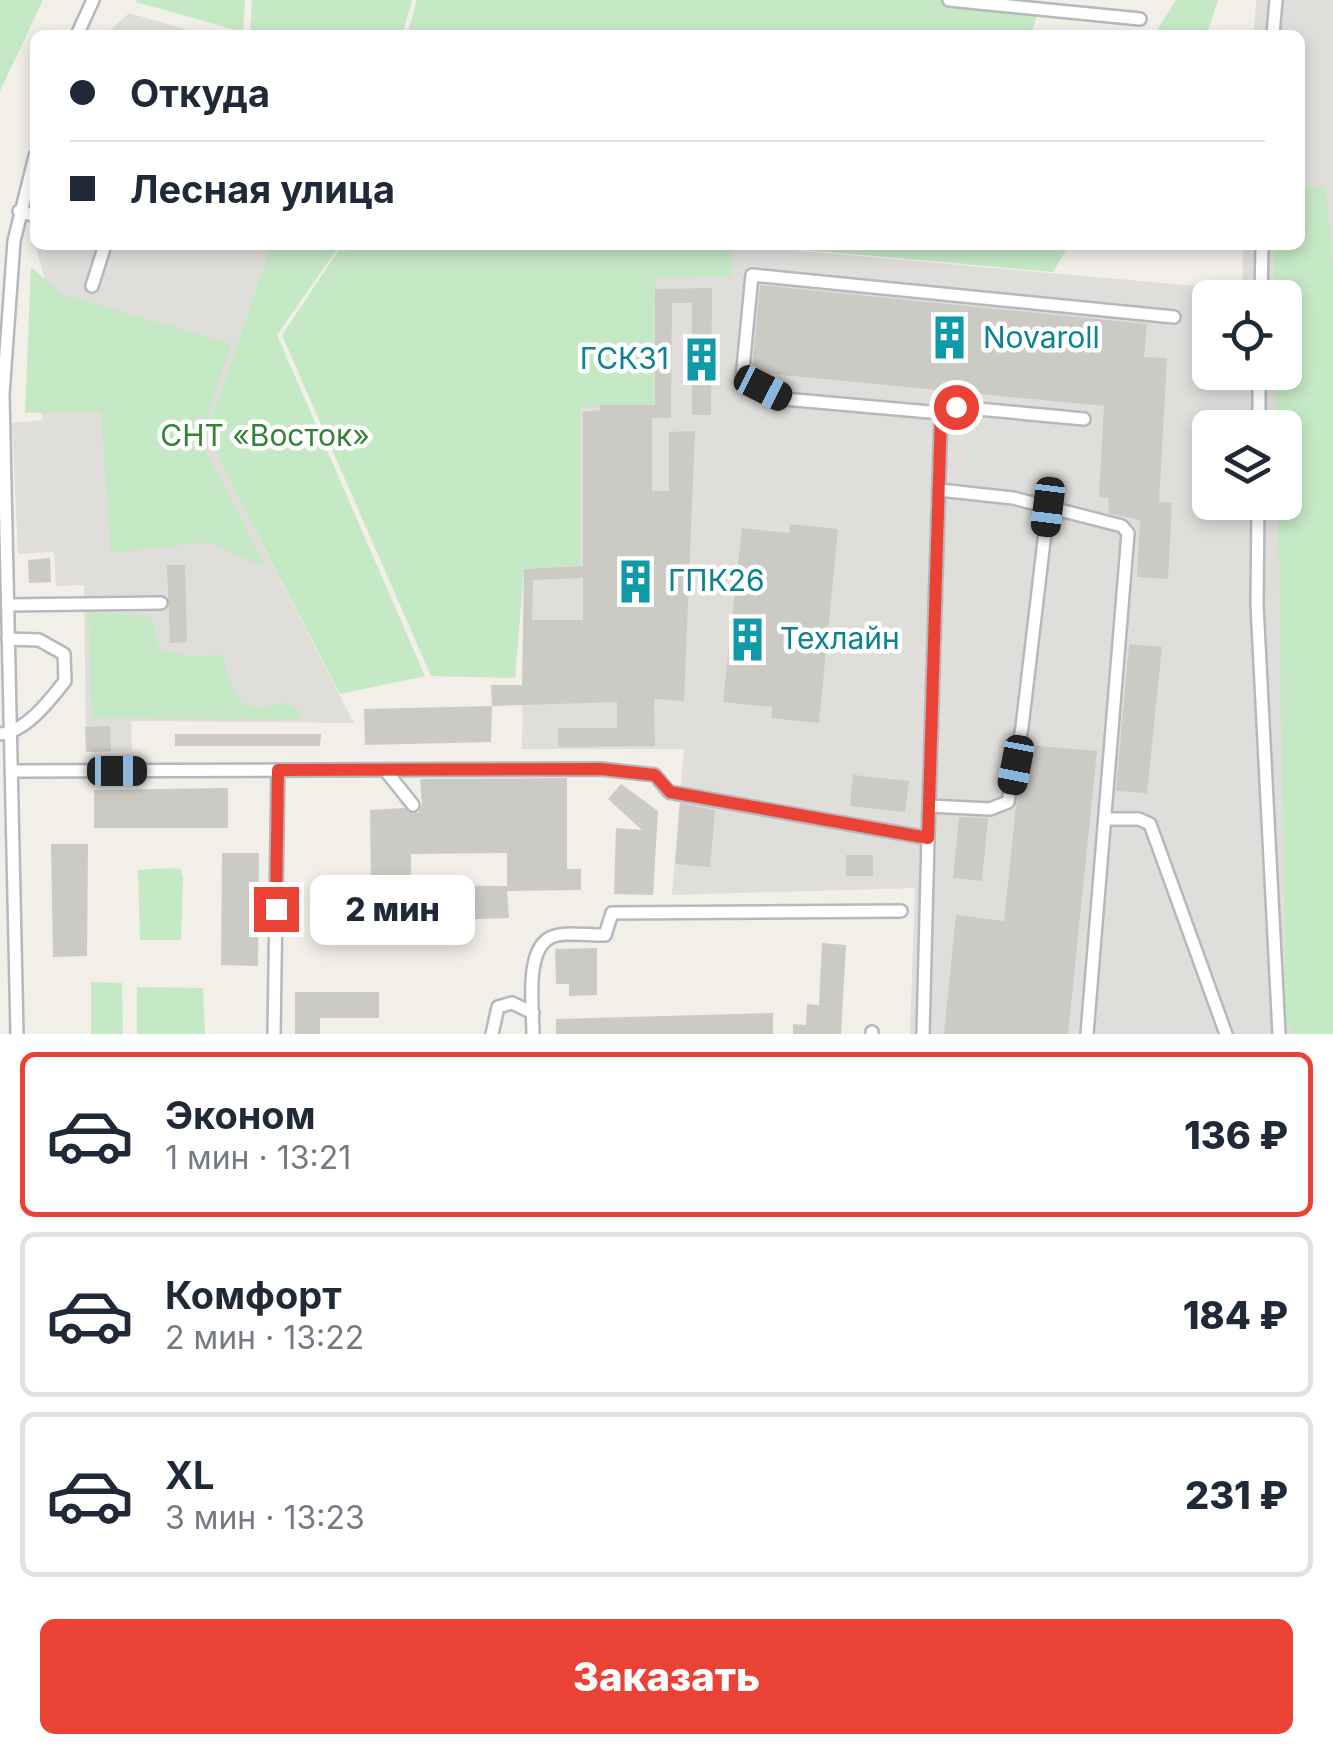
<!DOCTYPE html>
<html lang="ru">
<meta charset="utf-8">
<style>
:root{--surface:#fff;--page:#f6f6f7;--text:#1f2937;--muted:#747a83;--line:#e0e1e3;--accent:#ea4335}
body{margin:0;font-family:Inter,sans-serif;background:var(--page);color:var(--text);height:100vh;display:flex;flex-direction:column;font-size:38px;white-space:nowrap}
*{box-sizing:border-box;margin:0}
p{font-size:32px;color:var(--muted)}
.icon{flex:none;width:55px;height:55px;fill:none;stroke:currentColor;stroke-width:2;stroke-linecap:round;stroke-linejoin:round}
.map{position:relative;height:1034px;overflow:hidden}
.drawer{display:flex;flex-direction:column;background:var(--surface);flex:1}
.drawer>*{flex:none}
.hud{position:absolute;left:30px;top:30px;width:1275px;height:220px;border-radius:15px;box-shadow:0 5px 15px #0003;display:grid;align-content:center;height:220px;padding:0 40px;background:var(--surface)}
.buttons{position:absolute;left:1192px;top:280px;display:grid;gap:20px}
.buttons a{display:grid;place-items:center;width:110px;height:110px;border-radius:15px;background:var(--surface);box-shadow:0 5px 15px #0003;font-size:50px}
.end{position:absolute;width:45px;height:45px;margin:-22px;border:12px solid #ea4335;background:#fff;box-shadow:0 0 0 5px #fff}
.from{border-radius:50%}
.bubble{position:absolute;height:70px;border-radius:15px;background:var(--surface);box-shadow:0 5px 15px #0003;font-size:32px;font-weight:800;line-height:70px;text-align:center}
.car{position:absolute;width:30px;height:60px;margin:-30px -15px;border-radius:12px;box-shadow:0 0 8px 2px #0007;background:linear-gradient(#222 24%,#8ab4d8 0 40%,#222 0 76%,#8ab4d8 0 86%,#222 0)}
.hud b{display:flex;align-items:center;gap:35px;height:95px;font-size:38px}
.hud b+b{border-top:2px solid var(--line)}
.hud i{width:25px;height:25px;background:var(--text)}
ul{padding:18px 0 0;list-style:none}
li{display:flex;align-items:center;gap:30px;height:165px;margin:0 20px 15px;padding:0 20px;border:5px solid var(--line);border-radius:15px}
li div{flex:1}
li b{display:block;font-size:38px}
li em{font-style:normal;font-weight:800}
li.selected{border-color:var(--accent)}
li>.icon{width:90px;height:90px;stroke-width:1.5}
.cta{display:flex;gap:20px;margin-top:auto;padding:20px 40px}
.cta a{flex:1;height:115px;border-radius:15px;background:var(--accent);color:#fff;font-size:40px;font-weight:800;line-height:115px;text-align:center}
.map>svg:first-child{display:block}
.industrial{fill:#e0deda;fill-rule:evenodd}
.green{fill:#c5e8c5}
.building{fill:#cccac5;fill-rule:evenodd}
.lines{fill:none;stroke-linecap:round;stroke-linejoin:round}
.minor-casing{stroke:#b5b8bc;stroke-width:16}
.minor{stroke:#fff;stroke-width:11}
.route{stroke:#ea4335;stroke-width:12}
.labels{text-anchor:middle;stroke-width:9;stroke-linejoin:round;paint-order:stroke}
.culture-label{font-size:30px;fill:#0d838f;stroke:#fff;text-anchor:start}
.park-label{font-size:30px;fill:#348238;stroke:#fff}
</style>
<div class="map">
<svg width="1333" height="1034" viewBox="0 0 1333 1034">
<rect width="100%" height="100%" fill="#f1efe8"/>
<g class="industrial">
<path d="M 1256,0 L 1333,0 L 1333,1034 L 910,1034 L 915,888 L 672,895 L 684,749 L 522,749 L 524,569 L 579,566 L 579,404 L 653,404 L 655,277 L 729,277 L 733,245 L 1242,290 L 1243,245 L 1300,245 L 1300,35 L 1254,35 ZM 1210,298 L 1285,298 L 1285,372 L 1210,372 ZM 1210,428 L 1285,428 L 1285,502 L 1210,502 Z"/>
<polygon points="129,13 205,35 105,35"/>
<polygon points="35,245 271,245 206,435 354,723 131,721 132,751 86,752 84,585 56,586 54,552 18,554 12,423 42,420 49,294"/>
</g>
<g class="green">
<polygon points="0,0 43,0 0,91"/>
<polygon points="245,0 243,32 136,2 137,0"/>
<polygon points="252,0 412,0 402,35 250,35"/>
<polygon points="417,0 1024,0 1041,2 1031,35 407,35"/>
<polygon points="1176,0 1218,0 1207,33 1156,32"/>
<polygon points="1300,186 1325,186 1333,262 1333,1034 1294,1034 1286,1022 1278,503 1285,502 1285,428 1277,427 1276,373 1285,372 1285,298 1275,297 1274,245 1300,245"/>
<polygon points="271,245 340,245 277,335 425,676 340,694 206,435"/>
<polygon points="342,245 733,245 730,277 655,278 654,405 580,408 580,566 524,569 515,678 431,676 282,335"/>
<polygon points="752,245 1069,245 1053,272"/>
<polygon points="31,267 61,294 231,344 200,440 266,568 209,542 111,553 101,412 25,413"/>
<path d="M 89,612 L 151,616 L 160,649 L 186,656 L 223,655 C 231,693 239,719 284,702 L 300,711 L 299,720 L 91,718 Z"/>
<polygon points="170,868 181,869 183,878 181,940 140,940 138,870"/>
<polygon points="91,982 122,983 123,1034 91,1034"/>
<polygon points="137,987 203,988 205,1034 137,1034"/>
</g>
<g class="building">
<polygon points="760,285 1147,324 1144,357 1167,358 1159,502 1172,503 1168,579 1137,577 1140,520 1108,513 1109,498 1099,497 1104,406 752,372"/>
<path d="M 712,288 L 711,415 L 692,415 L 692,303 L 672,303 L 671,418 L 652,418 L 652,491 L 669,491 L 669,432 L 695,431 L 684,701 L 654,699 L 655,746 L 558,747 L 558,728 L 617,728 L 617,702 L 492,706 L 491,685 L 522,685 L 524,569 L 583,566 L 583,412 L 600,410 L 600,405 L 655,405 L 655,289 ZM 583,578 L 583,620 L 532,620 L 533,580 Z"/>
<polygon points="790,524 838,529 819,723 771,718 772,707 723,702 742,528 789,533"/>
<polygon points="50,558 51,582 29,583 28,560"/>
<polygon points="167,565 185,565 187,642 170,643"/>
<polygon points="1129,644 1162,647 1147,793 1116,791"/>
<polygon points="492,706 491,742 365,745 364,709"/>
<polygon points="110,726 111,751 86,752 85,727"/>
<polygon points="175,734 321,734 320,746 175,746"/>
<polygon points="1028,745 1097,751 1068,1034 944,1034 956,915 1004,921 1016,807"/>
<polygon points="853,775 909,781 905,812 850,806"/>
<path d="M 567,778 L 567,869 L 581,869 L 581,890 L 507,891 L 509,918 L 362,923 L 362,887 L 371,886 L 370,810 L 404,808 L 418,813 L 422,805 L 420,779 ZM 507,853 L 507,891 L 507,886 L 411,885 L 411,854 Z"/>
<polygon points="621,784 658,811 653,895 614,894 616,828 642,830 608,799"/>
<polygon points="228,788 228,828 94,828 94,790"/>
<polygon points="680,803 715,810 710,867 675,864"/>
<polygon points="959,817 988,818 982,881 953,878"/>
<polygon points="51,844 88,844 87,956 53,957"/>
<polygon points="222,853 259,853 258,966 221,965"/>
<rect x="846" y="855" width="27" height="21"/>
<polygon points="822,943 846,945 841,1034 793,1034 793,1024 806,1025 807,1004 819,1005"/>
<polygon points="597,948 597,995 569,996 569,984 556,984 555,949"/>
<polygon points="295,992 379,992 379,1018 320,1018 320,1034 295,1034"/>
<polygon points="773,1013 773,1034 556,1034 556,1019"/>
</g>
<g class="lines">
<defs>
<g id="minor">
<polyline points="949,0 1140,19"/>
<polyline points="77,35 93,0"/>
<polyline points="1273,35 1276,0"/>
<polyline points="19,211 35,216"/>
<polyline points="92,286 105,245"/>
<polyline points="1261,298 1262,245"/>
<polyline points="941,413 956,407 1084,419"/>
<polyline points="1259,428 1259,372"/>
<polyline points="939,490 1013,498 1122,526 1128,533 1087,1034"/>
<polyline points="1258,502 1257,605 1279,1034"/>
<polyline points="8,605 161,603"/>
<path d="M 0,734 C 26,732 50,700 65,681 L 64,654 L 39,640 L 8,639"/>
<polyline points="385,770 413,805"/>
<polyline points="12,771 601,769 655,775 669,792 928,838 923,1034"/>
<polyline points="929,806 990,809 1008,802 1022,727 1048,507"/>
<polyline points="1105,819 1139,819 1150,824 1226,1034"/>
<polyline points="928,838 941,413 784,399 742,378 752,275 1174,317"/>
<polyline points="17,1034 3,394 14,241 35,156"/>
<polyline points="274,1034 278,770"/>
<polyline points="492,1034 498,1007 512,1003 533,1013"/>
<path d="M 533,1034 C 533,1010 525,954 548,939 C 560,930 590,936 605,935 L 612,913 L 901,911"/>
<polyline points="872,1034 872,1032"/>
</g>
</defs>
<use href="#minor" class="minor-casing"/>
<use href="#minor" class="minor"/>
</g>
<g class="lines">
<polyline class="route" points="276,909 278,770 601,769 655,775 670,792 928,838 941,413 956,407"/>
</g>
<defs>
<symbol id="building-bare" viewBox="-9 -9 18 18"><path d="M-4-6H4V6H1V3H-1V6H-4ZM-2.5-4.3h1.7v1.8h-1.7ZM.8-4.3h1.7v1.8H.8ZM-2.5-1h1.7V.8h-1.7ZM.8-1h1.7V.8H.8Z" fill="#0f9aa8" stroke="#fff" stroke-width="2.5" paint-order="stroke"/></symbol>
</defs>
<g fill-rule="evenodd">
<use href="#building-bare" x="918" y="306" width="63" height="63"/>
<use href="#building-bare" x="670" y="328" width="63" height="63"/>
<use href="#building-bare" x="604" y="550" width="63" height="63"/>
<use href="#building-bare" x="716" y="608" width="63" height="63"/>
</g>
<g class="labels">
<g class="culture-label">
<text x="983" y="348">Novaroll</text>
<text x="669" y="369" text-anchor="end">ГСК31</text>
<text x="668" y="591">ГПК26</text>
<text x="780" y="649">Техлайн</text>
</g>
<g class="park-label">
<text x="265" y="446">СНТ «Восток»</text>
</g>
</g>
</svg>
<div class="buttons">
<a><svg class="icon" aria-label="locate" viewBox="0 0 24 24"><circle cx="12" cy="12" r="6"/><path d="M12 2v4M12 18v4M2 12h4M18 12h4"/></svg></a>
<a><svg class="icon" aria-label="layers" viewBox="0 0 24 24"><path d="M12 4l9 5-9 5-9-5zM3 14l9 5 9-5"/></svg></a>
</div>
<i class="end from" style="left:956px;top:407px"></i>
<i class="end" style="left:276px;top:909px"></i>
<div class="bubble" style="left:310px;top:875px;width:165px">2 мин</div>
<i class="car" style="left:763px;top:388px;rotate:117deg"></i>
<i class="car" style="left:1048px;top:507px;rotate:187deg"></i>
<i class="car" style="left:1016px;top:765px;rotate:191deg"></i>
<i class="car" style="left:117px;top:771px;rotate:90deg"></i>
<div class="hud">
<b><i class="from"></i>Откуда</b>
<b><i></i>Лесная улица</b>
</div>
</div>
<section class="drawer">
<ul>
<li class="selected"><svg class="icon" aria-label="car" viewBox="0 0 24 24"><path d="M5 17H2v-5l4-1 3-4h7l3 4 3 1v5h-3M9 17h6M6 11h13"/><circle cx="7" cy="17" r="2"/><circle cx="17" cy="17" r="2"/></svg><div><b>Эконом</b><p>1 мин · 13:21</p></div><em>136 ₽</em></li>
<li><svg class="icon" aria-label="car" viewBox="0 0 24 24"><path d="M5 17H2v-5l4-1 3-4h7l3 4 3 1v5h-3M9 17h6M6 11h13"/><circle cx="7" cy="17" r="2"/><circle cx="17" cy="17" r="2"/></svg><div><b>Комфорт</b><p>2 мин · 13:22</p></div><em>184 ₽</em></li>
<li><svg class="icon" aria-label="car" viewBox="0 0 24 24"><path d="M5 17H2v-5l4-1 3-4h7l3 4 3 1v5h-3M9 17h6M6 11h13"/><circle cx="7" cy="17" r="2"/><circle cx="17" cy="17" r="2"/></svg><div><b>XL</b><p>3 мин · 13:23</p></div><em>231 ₽</em></li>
</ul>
<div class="cta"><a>Заказать</a></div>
</section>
